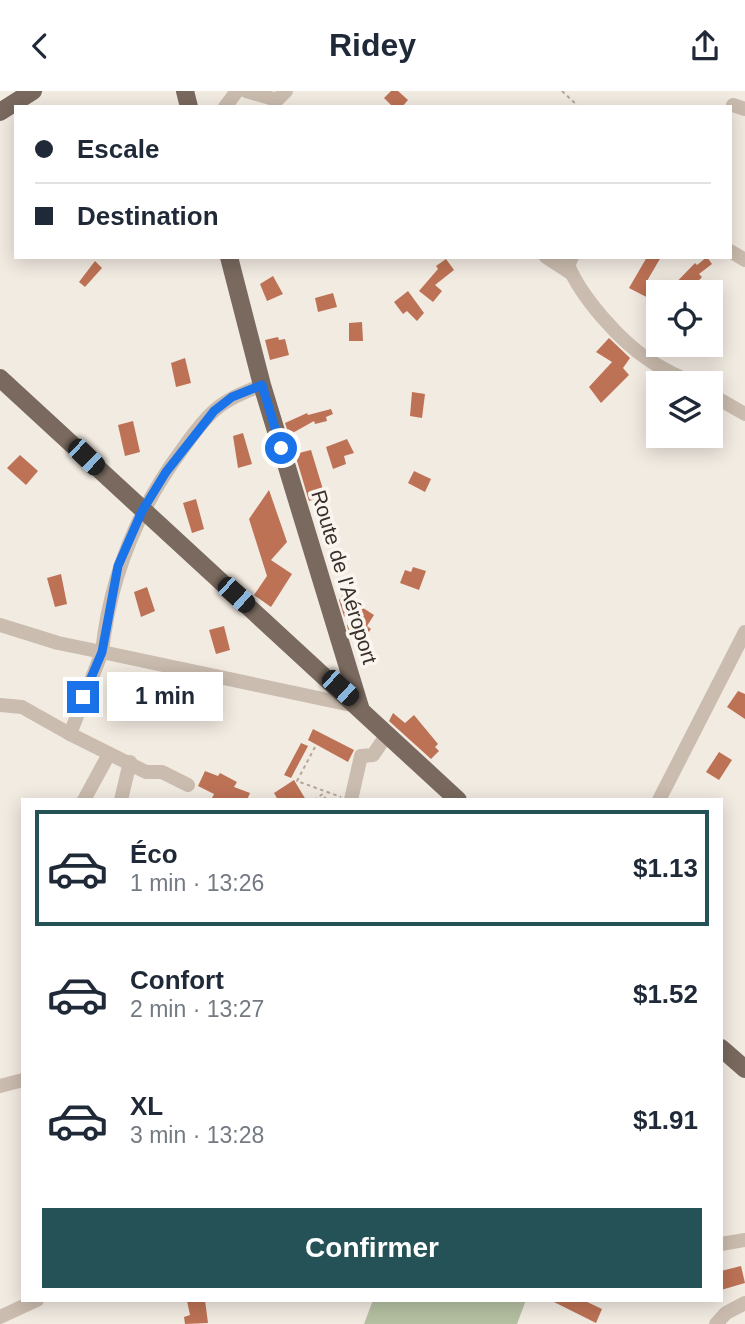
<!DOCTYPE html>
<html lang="fr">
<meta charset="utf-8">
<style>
:root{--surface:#fff;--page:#f6f6f7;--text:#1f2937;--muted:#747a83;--line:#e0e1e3;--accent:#245257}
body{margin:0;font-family:Arial,sans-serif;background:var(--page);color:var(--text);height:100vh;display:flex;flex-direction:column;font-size:26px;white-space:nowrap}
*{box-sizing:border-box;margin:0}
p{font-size:23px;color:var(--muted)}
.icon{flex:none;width:38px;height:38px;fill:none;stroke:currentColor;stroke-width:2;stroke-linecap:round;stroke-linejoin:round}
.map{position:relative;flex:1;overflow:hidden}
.details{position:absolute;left:21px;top:707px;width:702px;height:504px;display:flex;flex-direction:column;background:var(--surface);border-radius:0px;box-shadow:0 4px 18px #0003}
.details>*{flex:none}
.guide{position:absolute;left:14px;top:14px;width:718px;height:154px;border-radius:0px;box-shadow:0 4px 18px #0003;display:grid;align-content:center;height:154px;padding:0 21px;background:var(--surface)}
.tools{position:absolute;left:646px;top:189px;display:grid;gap:14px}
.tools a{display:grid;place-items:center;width:77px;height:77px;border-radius:0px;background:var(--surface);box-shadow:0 4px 18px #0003;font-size:35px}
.end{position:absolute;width:32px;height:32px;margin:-16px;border:9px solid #1a73e8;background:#fff;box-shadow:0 0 0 4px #fff}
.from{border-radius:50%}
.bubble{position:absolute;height:49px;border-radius:0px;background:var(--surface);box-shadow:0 4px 18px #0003;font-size:23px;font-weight:700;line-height:49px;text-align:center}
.car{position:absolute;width:21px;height:42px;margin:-21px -10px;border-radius:9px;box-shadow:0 0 5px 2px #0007;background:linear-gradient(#222 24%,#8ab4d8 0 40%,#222 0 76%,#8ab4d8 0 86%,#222 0)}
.guide b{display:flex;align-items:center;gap:24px;height:66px;font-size:26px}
.guide b+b{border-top:2px solid var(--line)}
.guide i{width:18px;height:18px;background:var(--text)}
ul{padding:12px 0 0;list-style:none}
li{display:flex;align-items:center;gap:21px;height:116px;margin:0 14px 10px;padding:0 7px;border:4px solid transparent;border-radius:0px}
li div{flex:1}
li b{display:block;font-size:26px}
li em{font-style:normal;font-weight:700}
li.active{border-color:var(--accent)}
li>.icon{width:63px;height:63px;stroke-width:1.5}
.button{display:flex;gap:14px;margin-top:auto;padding:14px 21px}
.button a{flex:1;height:80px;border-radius:0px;background:var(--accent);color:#fff;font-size:28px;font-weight:700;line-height:80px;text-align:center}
header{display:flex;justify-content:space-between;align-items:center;height:91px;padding:0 21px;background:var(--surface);font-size:32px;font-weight:700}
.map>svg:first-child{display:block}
.green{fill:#b5c0a2}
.building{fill:#bd7255}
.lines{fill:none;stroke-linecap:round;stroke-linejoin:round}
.path{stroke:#b5a698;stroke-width:2;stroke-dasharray:3.5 3.5;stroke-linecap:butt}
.minor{stroke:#cabcae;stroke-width:14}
.major{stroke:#79695e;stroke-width:18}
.route{stroke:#1a73e8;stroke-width:9}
.labels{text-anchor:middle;stroke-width:7;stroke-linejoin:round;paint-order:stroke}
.street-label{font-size:21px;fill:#39302c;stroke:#faf5ee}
</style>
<header><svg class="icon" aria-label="back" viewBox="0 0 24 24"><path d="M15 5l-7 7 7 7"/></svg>Ridey<svg class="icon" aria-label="share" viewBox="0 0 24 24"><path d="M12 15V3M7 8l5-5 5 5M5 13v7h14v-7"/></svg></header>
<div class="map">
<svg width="745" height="1233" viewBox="0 0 745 1233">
<rect width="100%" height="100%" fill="#f2ebe2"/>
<polygon class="green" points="373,1209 526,1209 517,1233 364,1233"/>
<g class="building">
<polygon points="391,0 398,0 408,9 402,16 393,16 384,7"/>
<polygon points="647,166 661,166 647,190 658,197 658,212 629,197"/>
<polygon points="707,166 712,173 699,183 702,186 688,201 667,201 695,172 697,174"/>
<polygon points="446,168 454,179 435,194 442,200 433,211 419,200 438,178 436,175"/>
<polygon points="95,170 102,177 85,196 79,191"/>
<polygon points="273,185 283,203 267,210 260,193"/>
<polygon points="408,200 424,222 417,230 407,220 403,223 394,211"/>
<polygon points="333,202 337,216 318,221 315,207"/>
<polygon points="362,231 363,250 349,250 349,232"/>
<polygon points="278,246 279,249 285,248 289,264 270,269 265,249"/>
<polygon points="609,247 630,267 623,277 629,284 601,312 589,296 612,271 596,261"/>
<polygon points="185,267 191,292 176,296 171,272"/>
<polygon points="412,301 425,303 422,327 410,325"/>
<polygon points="331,318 333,323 326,326 327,330 315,333 314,330 289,344 285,332 307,322 308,324"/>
<polygon points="133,330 140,361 125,365 118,334"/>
<polygon points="243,342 252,373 238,377 233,345"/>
<polygon points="347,348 354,362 344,365 346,373 333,378 326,356"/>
<polygon points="311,359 325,405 309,410 295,363"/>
<polygon points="20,364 38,380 26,394 7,377"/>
<polygon points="414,380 431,388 425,401 408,392"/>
<polygon points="269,399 287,451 271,469 292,483 271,516 254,504 267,485 249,428"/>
<polygon points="196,408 204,438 192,442 183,412"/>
<polygon points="413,476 426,480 419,499 400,492 405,479 411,481"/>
<polygon points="61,483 67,513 55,516 47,487"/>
<polygon points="147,496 155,520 141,526 134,501"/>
<polygon points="343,504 374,524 367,535 371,538 365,546 368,548 361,557 351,547 347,535 350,529 344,525 339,509"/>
<polygon points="224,535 230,559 216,563 209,539"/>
<polygon points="738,600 745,603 745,628 727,616"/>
<polygon points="393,622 405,632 414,624 438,653 435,656 439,660 431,668 389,630"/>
<polygon points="313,638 354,659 348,671 308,649"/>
<polygon points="301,652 308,655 291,687 284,684"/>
<polygon points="719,661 732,669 719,689 706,681"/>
<polygon points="205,680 218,685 220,682 237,691 234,696 250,702 247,709 211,709 214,703 198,695"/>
<polygon points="294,689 306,709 278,709 274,702"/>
<polygon points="741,1175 745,1192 721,1199 721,1180"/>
<polygon points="205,1209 208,1232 185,1233 184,1226 190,1224 187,1210"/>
<polygon points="550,1209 583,1209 602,1218 596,1232"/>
</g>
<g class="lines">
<g class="path">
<polyline points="562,0 579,16"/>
<polyline points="315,656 297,690 341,706"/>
<polyline points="314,709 324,702"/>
<polyline points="324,709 326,703"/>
</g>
<g class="minor">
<polyline points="246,0 277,9 286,0"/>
<polyline points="733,14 745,18"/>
<polyline points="225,16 237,0"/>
<polyline points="730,160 745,169"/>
<polyline points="546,166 572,183"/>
<path d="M 572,166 L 568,174 C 581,206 620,250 649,269 C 662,278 678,285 692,292"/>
<path d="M 262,294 C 245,301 229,307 215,319 C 202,330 191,346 181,360 C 136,421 110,486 102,561 L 356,615"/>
<polyline points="710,303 745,323"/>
<polyline points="0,534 58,552 102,561 70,643 22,616 0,614"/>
<polyline points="70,643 146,681 162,681 188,694"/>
<polyline points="84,709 109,663"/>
<polyline points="121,709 130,671"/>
<polyline points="351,709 361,665 373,664 388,642"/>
<polyline points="659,709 745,541"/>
<polyline points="0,995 23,989"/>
<polyline points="721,1153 745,1149"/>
<polyline points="0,1226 37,1209"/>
<polyline points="716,1233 726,1222 745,1212"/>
</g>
<g class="major">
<polyline points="185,0 189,16"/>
<polyline points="0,21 33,0"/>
<polyline points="229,166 262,294 360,616"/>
<polyline points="0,287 458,709"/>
<polyline points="721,957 745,978"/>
</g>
</g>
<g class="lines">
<polyline class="route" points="83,606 102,561 118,475 142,420 166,381 214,320 232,306 262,294 281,357"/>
</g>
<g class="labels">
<g class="street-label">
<text transform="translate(344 486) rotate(73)" y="7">Route de l'Aéroport</text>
</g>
</g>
</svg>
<div class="tools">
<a><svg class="icon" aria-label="locate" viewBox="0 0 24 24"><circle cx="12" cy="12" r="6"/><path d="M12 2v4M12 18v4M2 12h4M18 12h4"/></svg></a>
<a><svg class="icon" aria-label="layers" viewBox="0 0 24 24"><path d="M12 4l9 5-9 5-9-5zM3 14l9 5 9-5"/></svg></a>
</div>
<i class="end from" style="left:281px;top:357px"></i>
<i class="end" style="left:83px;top:606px"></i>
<div class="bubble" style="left:107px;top:581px;width:116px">1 min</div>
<i class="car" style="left:86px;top:366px;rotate:134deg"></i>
<i class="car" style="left:236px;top:504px;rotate:132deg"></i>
<i class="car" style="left:340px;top:597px;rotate:132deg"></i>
<div class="guide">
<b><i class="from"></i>Escale</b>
<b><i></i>Destination</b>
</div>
<section class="details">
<ul>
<li class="active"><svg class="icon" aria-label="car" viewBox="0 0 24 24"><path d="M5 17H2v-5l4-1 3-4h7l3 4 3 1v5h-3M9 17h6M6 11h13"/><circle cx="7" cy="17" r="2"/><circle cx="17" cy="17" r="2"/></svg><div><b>Éco</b><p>1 min · 13:26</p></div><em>$1.13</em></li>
<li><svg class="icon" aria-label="car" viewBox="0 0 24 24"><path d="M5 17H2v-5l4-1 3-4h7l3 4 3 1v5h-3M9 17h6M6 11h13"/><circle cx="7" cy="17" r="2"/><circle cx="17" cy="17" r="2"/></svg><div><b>Confort</b><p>2 min · 13:27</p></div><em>$1.52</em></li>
<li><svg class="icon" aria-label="car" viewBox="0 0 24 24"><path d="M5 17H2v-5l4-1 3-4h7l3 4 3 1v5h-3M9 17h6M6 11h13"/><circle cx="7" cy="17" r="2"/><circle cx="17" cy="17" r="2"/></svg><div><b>XL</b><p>3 min · 13:28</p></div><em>$1.91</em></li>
</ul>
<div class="button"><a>Confirmer</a></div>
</section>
</div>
